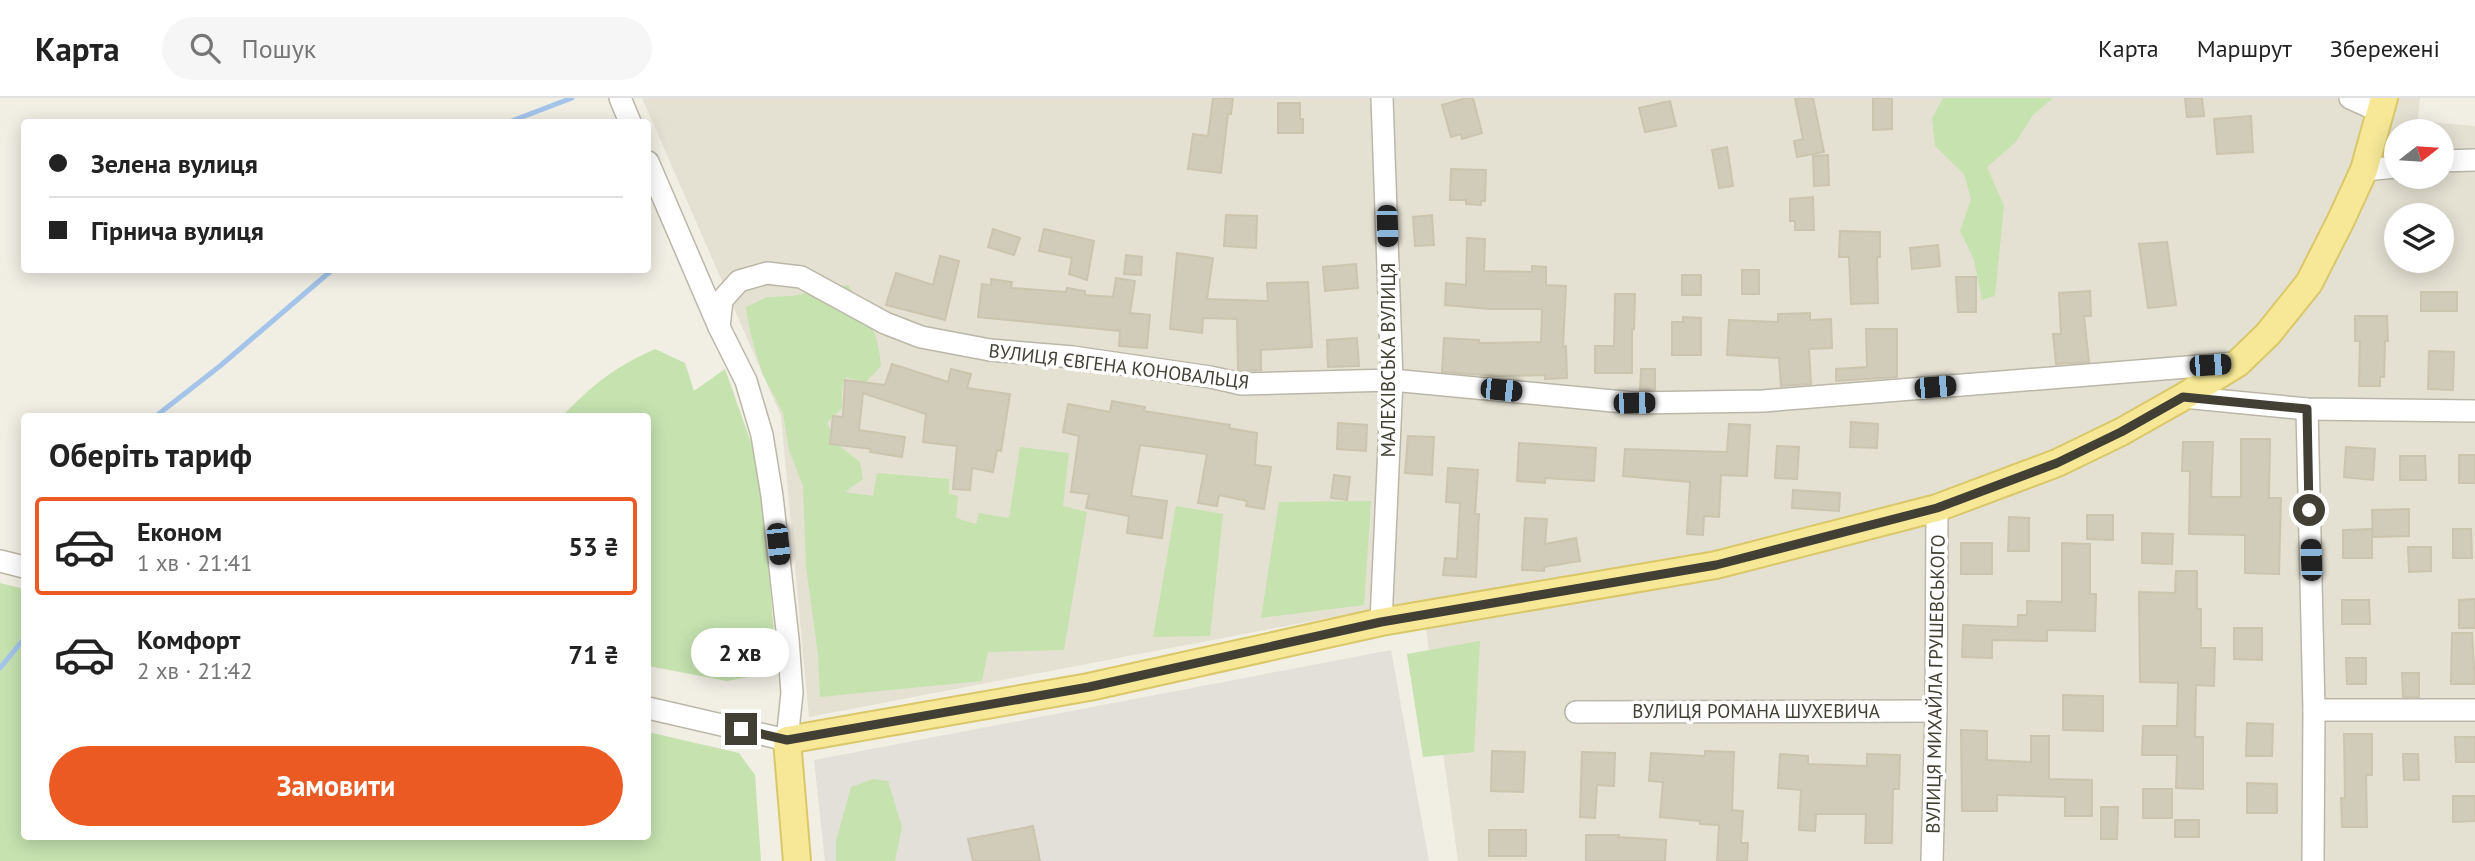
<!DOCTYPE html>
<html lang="uk">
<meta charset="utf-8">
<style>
:root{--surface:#fff;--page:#f6f6f6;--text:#222;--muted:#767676;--line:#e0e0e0;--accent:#ea5a22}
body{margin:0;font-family:"PT Sans",sans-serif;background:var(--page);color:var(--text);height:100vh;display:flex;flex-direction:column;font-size:26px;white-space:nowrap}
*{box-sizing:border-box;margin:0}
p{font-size:23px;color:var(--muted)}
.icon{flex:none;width:38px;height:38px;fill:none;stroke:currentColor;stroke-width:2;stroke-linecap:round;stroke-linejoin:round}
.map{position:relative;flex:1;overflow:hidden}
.side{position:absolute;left:21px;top:315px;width:630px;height:427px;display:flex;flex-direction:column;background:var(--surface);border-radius:7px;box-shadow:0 4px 18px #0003}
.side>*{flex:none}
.top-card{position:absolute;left:21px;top:21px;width:630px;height:154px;border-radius:7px;box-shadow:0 4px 18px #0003;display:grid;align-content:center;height:154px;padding:0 28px;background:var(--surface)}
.needle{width:46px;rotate:73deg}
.controls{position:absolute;left:2384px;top:21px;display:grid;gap:14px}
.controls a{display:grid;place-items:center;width:70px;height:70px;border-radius:50%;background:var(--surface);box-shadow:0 4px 18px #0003;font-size:35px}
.end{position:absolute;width:32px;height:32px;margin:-16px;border:9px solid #423f34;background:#fff;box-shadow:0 0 0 4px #fff}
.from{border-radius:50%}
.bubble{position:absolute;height:49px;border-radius:24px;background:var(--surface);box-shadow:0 4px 18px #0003;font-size:23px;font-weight:800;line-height:49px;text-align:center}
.car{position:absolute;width:21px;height:42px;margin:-21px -10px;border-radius:9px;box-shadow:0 0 5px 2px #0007;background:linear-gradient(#222 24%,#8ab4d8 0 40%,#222 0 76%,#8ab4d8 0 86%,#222 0)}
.top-card b{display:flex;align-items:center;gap:24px;height:66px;font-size:26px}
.top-card b+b{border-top:2px solid var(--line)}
.top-card i{width:18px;height:18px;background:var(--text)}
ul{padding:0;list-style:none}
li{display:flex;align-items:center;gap:21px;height:98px;margin:0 14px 10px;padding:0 14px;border:4px solid transparent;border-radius:7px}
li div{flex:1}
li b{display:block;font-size:26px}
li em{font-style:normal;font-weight:800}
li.current{border-color:var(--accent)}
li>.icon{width:63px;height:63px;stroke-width:1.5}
h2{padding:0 28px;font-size:32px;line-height:84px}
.cta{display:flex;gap:14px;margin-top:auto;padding:14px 28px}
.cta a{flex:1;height:80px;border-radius:42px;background:var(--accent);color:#fff;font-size:28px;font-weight:800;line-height:80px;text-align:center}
header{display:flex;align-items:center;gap:42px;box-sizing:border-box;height:98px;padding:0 35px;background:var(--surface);border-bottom:2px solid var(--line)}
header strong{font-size:33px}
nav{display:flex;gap:38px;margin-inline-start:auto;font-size:24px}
.search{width:490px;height:63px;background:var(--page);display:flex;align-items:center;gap:18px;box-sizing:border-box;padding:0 24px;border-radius:38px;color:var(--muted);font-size:26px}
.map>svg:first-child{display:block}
.residential{fill:#e4e1d3;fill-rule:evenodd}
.industrial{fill:#e3e0d9}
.green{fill:#c5e2af}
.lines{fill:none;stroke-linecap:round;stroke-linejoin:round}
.stream{stroke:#a4c4ea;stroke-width:5}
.building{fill:#d1cbba;stroke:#cbc4ae;stroke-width:2}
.minor-casing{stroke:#bbb7a8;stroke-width:24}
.major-casing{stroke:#dac769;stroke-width:30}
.minor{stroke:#fff;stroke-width:21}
.major{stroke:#f6e897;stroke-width:26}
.route{stroke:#423f34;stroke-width:9}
.labels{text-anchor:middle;stroke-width:7;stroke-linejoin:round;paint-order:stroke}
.street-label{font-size:19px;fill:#423f34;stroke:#fff}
</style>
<header>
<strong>Карта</strong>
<div class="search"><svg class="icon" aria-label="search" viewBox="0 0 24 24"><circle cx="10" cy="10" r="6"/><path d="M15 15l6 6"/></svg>Пошук</div>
<nav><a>Карта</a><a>Маршрут</a><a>Збережені</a></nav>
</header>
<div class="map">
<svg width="2475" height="763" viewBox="0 0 2475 763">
<rect width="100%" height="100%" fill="#f1eee4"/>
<path class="residential" d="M 642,0 L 2420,0 L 2418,23 L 2475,28 L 2475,763 L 1458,763 L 1422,502 L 809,619 L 781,318 ZM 2396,33 L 2441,33 L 2441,79 L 2396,79 ZM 2396,117 L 2441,117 L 2441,163 L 2396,163 Z"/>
<polygon class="industrial" points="1391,552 1429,763 825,763 814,662"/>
<g class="green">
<polygon points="1943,0 2053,0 2033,17 2015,45 1987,69 2004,108 1995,198 1982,202 1974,162 1960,133 1971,101 1964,76 1935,48 1932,20"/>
<path d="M 848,187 C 867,216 878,233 881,268 L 865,285 L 846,279 L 842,289 L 842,310 L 827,325 L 837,346 L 860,364 L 863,381 L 845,394 L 873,398 L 877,375 L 949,381 L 949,396 L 958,398 L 956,420 L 976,426 L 979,415 L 1009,420 L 1020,349 L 1069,355 L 1063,408 L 1087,414 L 1064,552 L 988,554 L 982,583 L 820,599 L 818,557 L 806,469 L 803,388 L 789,352 L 783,315 L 762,275 L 750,234 L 746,209 L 767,199 L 792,198 Z"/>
<path d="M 655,251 L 685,265 L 694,293 L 725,271 L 761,373 L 777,574 L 727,583 L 648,568 L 648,318 L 562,318 C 594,286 613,270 655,251 Z"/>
<polygon points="1371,403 1364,507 1261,520 1279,404"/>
<polygon points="1176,408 1223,416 1210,538 1153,539"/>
<polygon points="0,485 24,491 24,738 648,738 648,634 739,655 755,677 761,763 0,763"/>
<polygon points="1480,543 1474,654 1423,659 1407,556"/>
<polygon points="873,681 888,683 902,729 895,763 836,763 836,743 851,689"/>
</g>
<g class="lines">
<g class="stream">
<polyline points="509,24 572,0"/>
<polyline points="156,318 220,268 332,172"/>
<polyline points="0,570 24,541"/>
</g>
</g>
<g class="building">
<polygon points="1213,0 1233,0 1231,16 1228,16 1221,75 1188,71 1193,36 1208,38"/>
<polygon points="1466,0 1473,0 1482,35 1462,41 1461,36 1451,39 1442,7"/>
<polygon points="1795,0 1813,0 1824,54 1797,59 1794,43 1803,41"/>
<polygon points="1873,0 1892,0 1892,31 1873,32"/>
<polygon points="2185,0 2202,0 2204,18 2187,19"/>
<polygon points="1670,3 1676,28 1645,34 1639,10"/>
<polygon points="1278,5 1300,5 1300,21 1303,21 1303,35 1278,35"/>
<polygon points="2251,18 2253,54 2217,56 2214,21"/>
<polygon points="1727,49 1733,88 1719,90 1712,52"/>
<polygon points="1828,57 1829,87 1814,88 1813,58"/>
<polygon points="1451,71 1486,72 1485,103 1481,103 1481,107 1466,106 1466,102 1450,102"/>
<polygon points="1813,99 1814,132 1795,132 1795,123 1790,123 1790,101"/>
<polygon points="1226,117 1257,118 1256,150 1224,148"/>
<polygon points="1432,117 1434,147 1415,148 1413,119"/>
<polygon points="993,131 1020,140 1014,157 988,149"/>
<polygon points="1044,131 1094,143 1087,182 1069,176 1072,160 1039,153"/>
<polygon points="1840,133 1880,134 1880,159 1877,159 1878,205 1851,206 1849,159 1839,159"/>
<polygon points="1467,140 1485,141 1484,173 1532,174 1532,168 1546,169 1546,187 1566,188 1563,249 1566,248 1567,280 1545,281 1545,277 1497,278 1442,274 1444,240 1479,242 1479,245 1541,244 1542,211 1490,211 1445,207 1446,185 1466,187"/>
<polygon points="2167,144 2176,207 2148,210 2139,146"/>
<polygon points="1938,147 1940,168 1912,171 1910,150"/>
<polygon points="1177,155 1213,160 1207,201 1268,203 1267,185 1308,184 1312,249 1261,252 1261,272 1243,273 1238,272 1237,221 1203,220 1202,235 1170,231"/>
<polygon points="1126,157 1142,159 1141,177 1124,176"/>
<polygon points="940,158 959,163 945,222 886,207 896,175 933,187"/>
<polygon points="1356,166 1358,190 1325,193 1323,169"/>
<rect x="1742" y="172" width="17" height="24"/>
<rect x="1682" y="177" width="19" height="20"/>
<polygon points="1956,179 1976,179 1976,214 1958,214"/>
<polygon points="1116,180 1135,183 1130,215 1150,217 1147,250 1119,248 1120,233 978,219 982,186 991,187 991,181 1012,184 1011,190 1066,194 1067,190 1085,193 1085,197 1113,199"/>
<polygon points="2090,193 2091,218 2084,218 2089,264 2056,266 2053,236 2061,236 2059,195"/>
<rect x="2421" y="194" width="36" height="19"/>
<polygon points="1615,196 1635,196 1634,231 1632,231 1632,275 1595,275 1595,248 1614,248"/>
<polygon points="1810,215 1810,222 1831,221 1832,250 1809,251 1811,286 1781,288 1779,260 1727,257 1729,222 1778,224 1778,216"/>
<polygon points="2355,218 2387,218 2388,243 2385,243 2384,279 2380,279 2380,288 2359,288 2360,243 2355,243"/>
<polygon points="1683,219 1701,220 1701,257 1672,257 1672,224 1683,224"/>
<polygon points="1866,231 1897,231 1897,279 1836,283 1836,271 1867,269"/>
<polygon points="1357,240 1359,268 1328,269 1327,242"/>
<polygon points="2429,253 2454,254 2453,292 2428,291"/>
<polygon points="892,266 948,284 951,271 971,276 967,290 1010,296 1001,353 997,352 993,374 972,370 970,392 953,391 957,348 923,344 926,316 863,295 859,332 905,339 902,359 870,354 871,351 830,346 833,318 843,319 845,282 885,287"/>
<polygon points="1641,271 1655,271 1655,292 1640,292"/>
<polygon points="1112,303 1145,309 1144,313 1230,327 1229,330 1257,335 1255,367 1271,369 1264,411 1246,408 1247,403 1219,397 1217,408 1198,405 1207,356 1140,347 1131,398 1167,403 1162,440 1127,435 1129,418 1086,410 1089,396 1071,394 1079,338 1063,334 1068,306 1110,314"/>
<polygon points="1851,324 1878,326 1877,350 1850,349"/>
<polygon points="1338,325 1367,327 1366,353 1337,351"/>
<polygon points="1729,326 1750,327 1747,378 1721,377 1719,419 1704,418 1703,437 1687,436 1690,384 1623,378 1625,351 1727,354"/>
<polygon points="1408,338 1434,339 1432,377 1405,375"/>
<polygon points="2241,341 2270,341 2269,400 2281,400 2279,476 2245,475 2245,437 2189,436 2190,373 2182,373 2183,344 2213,344 2211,399 2241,399"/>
<polygon points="1519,345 1596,350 1594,383 1545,380 1545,385 1517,383"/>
<polygon points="1777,348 1799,349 1797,381 1775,380"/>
<polygon points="2346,349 2375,351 2373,382 2344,379"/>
<rect x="2459" y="357" width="16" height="28"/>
<polygon points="2400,358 2425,358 2426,382 2400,382"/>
<polygon points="1448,370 1478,372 1475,416 1479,416 1476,479 1443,477 1445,460 1457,461 1460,405 1446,404"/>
<polygon points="1334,377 1350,379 1347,402 1331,400"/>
<polygon points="1793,392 1840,395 1839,413 1792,410"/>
<polygon points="2409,411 2409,438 2373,439 2372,412"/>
<polygon points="2087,417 2113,417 2113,442 2087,441"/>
<polygon points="2009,419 2029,420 2029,453 2008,453"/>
<polygon points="1525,420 1547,421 1545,446 1576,440 1580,463 1544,469 1544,473 1522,472"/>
<polygon points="2372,431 2372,460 2343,460 2343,432"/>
<polygon points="2453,431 2471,431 2472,460 2453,460"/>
<polygon points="2142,435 2173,436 2172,466 2142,465"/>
<rect x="1961" y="445" width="31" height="31"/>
<polygon points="2062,445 2090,446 2090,496 2096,496 2095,533 2047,532 2047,543 1992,542 1992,560 1962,559 1963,527 2018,529 2018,517 2027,517 2027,503 2062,504"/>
<polygon points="2408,449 2431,449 2431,473 2409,474"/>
<polygon points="2176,473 2197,473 2197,511 2201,511 2201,550 2215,550 2214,588 2196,587 2195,639 2203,639 2203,691 2176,690 2177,657 2142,657 2143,628 2177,628 2178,585 2140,584 2139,494 2175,495"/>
<polygon points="2475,501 2475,530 2459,530 2459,502"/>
<polygon points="2342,502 2369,502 2370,526 2342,526"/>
<polygon points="2234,530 2262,530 2262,562 2234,561"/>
<polygon points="2452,535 2472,535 2475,586 2451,586"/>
<polygon points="2346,560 2366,560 2366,586 2347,586"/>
<polygon points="2402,575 2419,575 2419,599 2403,599"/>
<polygon points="2063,597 2103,598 2103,633 2063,632"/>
<polygon points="2247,625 2273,626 2272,658 2246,658"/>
<polygon points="1961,632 1987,633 1987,662 2031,664 2031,638 2049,638 2049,681 2092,682 2092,718 2065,718 2065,699 1997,697 1997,713 1962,713"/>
<polygon points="2344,636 2372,636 2372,677 2366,677 2367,729 2342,729 2341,700 2345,700"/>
<polygon points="2455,639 2475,639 2475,664 2456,664"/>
<polygon points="1492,653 1525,654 1523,694 1491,693"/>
<polygon points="1705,653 1734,654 1732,712 1743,713 1741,745 1748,745 1747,763 1717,763 1719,727 1700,726 1700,723 1660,719 1663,684 1649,683 1651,655 1705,658"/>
<polygon points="1582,654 1615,655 1614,688 1597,687 1595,720 1580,719"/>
<polygon points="1780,656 1808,658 1808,666 1867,668 1867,656 1900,657 1899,691 1893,691 1892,745 1865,745 1866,716 1816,716 1815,733 1799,732 1801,692 1778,690"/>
<polygon points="2403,656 2418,656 2419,682 2404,682"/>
<polygon points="2247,685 2277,686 2277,715 2247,715"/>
<rect x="2143" y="691" width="29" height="29"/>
<polygon points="2453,698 2475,698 2475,723 2453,724"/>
<polygon points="2101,709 2118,709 2117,741 2101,741"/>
<rect x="2175" y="722" width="24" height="17"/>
<polygon points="1033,728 1040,763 973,763 968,741"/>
<rect x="1489" y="732" width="37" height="26"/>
<polygon points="1586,737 1619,737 1619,739 1666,742 1665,763 1586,763"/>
</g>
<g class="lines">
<defs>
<g id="minor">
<polyline points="620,0 630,24"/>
<polyline points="2350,0 2381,14"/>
<polyline points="2441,63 2475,62"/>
<polyline points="648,64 719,229 746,283 762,337 772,398 788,541 792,595 787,642 648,610"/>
<polyline points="2364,72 2396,69"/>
<polyline points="719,229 722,202 739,183 767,175 801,179 885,225 921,239 990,252 1073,259 1210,279 1242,286 1392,282 1634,305 1763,303 2237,265"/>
<polyline points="2183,299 2307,311 2475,313"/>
<polyline points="2307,311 2314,612 2313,763"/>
<polyline points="0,463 24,469"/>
<polyline points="1381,524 1392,282 1382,0"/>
<polyline points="2314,612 2475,612"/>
<polyline points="1576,614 1936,613"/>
<polyline points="1932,763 1936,613 1937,410"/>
</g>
<polyline id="major" points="797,763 787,642 1089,589 1381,524 1716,467 1937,410 2057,365 2121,334 2183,299 2238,265 2268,236 2309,185 2341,122 2364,72 2384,0"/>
</defs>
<use href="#minor" class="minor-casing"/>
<use href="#major" class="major-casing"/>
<use href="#minor" class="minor"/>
<use href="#major" class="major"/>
</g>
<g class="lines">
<polyline class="route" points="741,631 787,642 1089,589 1381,524 1716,467 1937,410 2057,365 2121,334 2183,299 2307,311 2309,412"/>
</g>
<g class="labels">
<g class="street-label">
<text transform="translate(1388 262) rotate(-90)" y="7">МАЛЕХІВСЬКА ВУЛИЦЯ</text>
<text transform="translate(1119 268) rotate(7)" y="7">ВУЛИЦЯ ЄВГЕНА КОНОВАЛЬЦЯ</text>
<text transform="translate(1935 586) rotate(-89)" y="7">ВУЛИЦЯ МИХАЙЛА ГРУШЕВСЬКОГО</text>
<text x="1756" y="620">ВУЛИЦЯ РОМАНА ШУХЕВИЧА</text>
</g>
</g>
</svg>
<div class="controls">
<a><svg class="needle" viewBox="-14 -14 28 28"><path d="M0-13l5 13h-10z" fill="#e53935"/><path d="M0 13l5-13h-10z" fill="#767676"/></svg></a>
<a><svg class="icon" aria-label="layers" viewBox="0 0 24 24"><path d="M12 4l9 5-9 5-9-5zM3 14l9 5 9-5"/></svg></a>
</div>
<i class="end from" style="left:2309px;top:412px"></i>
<i class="end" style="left:741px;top:631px"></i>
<div class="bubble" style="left:691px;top:530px;width:98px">2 хв</div>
<i class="car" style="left:1387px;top:128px;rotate:178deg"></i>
<i class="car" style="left:2210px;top:267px;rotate:86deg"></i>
<i class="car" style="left:1935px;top:289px;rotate:85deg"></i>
<i class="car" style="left:1501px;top:292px;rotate:96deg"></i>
<i class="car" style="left:1634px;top:305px;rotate:89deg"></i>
<i class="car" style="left:778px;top:446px;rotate:174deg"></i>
<i class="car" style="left:2311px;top:462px;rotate:358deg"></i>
<div class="top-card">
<b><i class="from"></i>Зелена вулиця</b>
<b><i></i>Гірнича вулиця</b>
</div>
<section class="side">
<h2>Оберіть тариф</h2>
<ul>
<li class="current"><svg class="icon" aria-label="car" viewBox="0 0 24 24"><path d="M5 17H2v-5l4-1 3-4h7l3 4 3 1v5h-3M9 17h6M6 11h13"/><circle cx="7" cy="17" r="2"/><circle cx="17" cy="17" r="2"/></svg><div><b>Економ</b><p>1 хв · 21:41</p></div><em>53 ₴</em></li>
<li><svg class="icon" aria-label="car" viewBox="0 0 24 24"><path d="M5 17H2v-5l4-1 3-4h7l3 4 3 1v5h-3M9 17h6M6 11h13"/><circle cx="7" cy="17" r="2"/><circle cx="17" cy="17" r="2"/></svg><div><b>Комфорт</b><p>2 хв · 21:42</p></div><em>71 ₴</em></li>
</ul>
<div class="cta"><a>Замовити</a></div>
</section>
</div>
